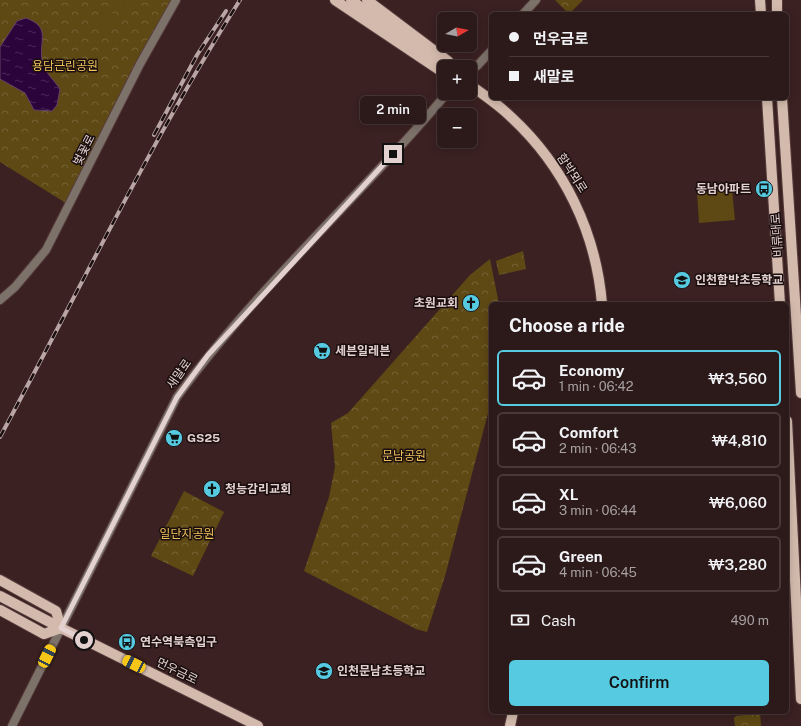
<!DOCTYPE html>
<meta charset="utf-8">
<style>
:root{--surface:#2c1919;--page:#382626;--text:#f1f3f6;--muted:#a6a0a2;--line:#483838;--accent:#55cae0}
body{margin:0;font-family:"Public Sans","Noto Sans KR",sans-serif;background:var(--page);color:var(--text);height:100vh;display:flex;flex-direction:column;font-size:15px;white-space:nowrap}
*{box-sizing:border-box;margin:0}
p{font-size:13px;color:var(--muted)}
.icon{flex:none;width:22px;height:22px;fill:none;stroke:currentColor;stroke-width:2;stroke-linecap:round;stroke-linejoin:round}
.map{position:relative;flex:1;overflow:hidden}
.sheet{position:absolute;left:489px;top:302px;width:300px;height:412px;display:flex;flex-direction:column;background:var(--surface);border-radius:6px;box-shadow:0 2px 10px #0003,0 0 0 1px var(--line)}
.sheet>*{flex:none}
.guide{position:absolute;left:489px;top:12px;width:300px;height:88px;border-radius:6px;box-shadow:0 2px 10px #0003,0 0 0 1px var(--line);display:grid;align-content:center;height:88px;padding:0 20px;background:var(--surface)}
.needle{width:26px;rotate:81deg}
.fabs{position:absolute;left:437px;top:12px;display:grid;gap:8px}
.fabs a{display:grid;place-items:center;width:40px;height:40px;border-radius:6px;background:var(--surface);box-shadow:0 2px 10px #0003,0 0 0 1px var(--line);font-size:20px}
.end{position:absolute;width:18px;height:18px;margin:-9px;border:5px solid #e3d1d0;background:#111;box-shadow:0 0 0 2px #111}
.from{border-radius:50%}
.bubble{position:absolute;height:28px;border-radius:6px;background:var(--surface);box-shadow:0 2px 10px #0003,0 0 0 1px var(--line);font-size:13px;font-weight:600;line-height:28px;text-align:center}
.car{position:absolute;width:12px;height:24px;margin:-12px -6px;border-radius:5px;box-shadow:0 0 3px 1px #0007;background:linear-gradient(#f5c518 24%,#345 0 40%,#f5c518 0 76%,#345 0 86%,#f5c518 0)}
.guide b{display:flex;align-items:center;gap:14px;height:38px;font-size:15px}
.guide b+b{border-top:1px solid var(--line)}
.guide i{width:10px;height:10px;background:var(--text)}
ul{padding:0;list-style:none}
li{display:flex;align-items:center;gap:12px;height:56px;margin:0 8px 6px;padding:0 12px;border:2px solid var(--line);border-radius:6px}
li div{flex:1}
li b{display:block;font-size:15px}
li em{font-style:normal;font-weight:600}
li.active{border-color:var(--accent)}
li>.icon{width:36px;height:36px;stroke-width:1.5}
h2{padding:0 20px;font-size:18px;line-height:48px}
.pay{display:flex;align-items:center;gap:10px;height:44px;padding:0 20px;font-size:15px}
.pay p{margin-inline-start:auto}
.button{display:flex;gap:8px;margin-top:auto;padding:8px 20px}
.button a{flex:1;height:46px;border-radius:6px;background:var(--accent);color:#111;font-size:16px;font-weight:600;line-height:46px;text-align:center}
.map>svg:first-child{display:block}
.park{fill:url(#park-crowns)}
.pitch{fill:#5e4914}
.water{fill:url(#water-ripples);stroke:#624268}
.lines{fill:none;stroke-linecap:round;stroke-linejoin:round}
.minor-casing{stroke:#563d3d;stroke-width:10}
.major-casing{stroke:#563d3d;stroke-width:12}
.minor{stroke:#7d726a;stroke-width:8}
.major{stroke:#d3baac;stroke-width:10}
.rail-casing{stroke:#b9a5a4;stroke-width:4}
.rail{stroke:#1a0e0e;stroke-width:2.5;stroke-dasharray:8;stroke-linecap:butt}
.route{stroke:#e3d1d0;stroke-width:5}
.labels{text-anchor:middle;stroke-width:3;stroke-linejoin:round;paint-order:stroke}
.park-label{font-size:12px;fill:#edc15a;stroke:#1a0e0e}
.street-label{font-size:12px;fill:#e3d1d0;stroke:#1a0e0e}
.poi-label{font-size:12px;font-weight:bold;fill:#e3d1d0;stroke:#1a0e0e;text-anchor:start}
</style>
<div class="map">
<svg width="801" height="726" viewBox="0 0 801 726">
<defs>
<pattern id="park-crowns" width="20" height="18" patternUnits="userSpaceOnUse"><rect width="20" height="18" fill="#5e4914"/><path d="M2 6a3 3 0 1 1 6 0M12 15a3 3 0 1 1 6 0" fill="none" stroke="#756235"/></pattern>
<pattern id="water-ripples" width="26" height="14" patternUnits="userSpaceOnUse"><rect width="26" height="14" fill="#2a043b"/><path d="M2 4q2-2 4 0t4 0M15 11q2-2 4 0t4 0" fill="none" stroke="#492856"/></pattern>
</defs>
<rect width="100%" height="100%" fill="#3b2121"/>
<g class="park">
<polygon points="0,0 177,0 69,205 0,162"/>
<polygon points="555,0 583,0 569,14"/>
<polygon points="523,251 526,269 499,275 496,261"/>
<polygon points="490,259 499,304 491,304 491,402 445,576 427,632 416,629 304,571 329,497 335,467 331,423 348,413 470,275"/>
<polygon points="184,491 224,512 193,576 151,556"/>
<polygon points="760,713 761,726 735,726 734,718 736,716"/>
</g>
<g class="pitch">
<polygon points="109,0 131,0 123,12 108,1"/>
<polygon points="104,7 119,18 108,33 93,23"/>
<polygon points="732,189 735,220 699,223 697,192"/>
</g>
<path class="water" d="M 26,18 C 53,28 37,42 43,64 C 46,74 55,81 60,89 L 57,105 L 52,111 L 34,110 L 25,93 L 0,79 L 0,47 L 17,21 Z"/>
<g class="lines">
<defs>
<g id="minor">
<polyline points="523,14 536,0"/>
<polyline points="470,71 477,66 491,51"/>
<polyline points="0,300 15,287 46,250 140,64 176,0"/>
<path d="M 12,726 L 177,397 C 229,326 291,262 351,199 C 384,164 417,130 447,93"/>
</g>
<g id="major">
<polyline points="335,0 444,73"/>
<polyline points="351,0 445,67"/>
<polyline points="367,0 448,61 453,67"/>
<polyline points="760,0 761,14"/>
<polyline points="777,0 777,14"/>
<path d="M 470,85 C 484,95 499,105 511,117 C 564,166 596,232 602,304"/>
<polyline points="767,98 780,304"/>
<polyline points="782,98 801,393"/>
<polyline points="787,421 801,699"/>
<polyline points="0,580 56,611 61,628 44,634 0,610"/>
<polyline points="0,596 61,628 258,726"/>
<polyline points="510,726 513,712"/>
</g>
</defs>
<use href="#minor" class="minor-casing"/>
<use href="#major" class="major-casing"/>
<use href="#minor" class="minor"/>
<use href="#major" class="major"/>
<defs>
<g id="rail">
<polyline points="154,135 197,55 226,11"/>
<path d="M 0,437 C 79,291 151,141 240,0"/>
</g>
</defs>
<use href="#rail" class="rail-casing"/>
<use href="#rail" class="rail"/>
</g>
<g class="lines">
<polyline class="route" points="84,640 61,628 177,397 208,355 393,154"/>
</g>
<defs>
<symbol id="bus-disc" viewBox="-11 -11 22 22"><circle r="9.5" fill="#55cae0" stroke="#1a0e0e"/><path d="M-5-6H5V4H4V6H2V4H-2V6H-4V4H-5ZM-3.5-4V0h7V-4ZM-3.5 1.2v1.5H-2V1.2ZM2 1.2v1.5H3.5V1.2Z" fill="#111"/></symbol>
<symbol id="school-disc" viewBox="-11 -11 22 22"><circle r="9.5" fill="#55cae0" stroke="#1a0e0e"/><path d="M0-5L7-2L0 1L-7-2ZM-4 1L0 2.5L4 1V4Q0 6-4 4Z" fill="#111"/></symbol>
<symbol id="church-disc" viewBox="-11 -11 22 22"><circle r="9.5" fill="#55cae0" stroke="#1a0e0e"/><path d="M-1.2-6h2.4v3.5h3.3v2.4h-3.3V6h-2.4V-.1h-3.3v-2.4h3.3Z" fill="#111"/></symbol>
<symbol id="supermarket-disc" viewBox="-11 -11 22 22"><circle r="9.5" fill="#55cae0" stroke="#1a0e0e"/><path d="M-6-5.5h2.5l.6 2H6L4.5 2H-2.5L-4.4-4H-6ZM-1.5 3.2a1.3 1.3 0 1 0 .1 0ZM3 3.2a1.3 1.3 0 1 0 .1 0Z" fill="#111"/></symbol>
</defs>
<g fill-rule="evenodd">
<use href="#bus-disc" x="754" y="179" width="20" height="20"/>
<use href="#school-disc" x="672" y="270" width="20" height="20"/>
<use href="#church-disc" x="461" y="293" width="20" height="20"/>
<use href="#supermarket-disc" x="312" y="341" width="20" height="20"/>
<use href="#supermarket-disc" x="164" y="428" width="20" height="20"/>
<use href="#church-disc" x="202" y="479" width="20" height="20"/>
<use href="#bus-disc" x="117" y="632" width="20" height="20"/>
<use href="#school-disc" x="314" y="661" width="20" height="20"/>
</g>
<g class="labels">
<g class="park-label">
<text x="65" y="70">용담근린공원</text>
<text x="404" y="460">문남공원</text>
<text x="187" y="538">일단지공원</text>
</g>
<g class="street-label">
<text transform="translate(84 150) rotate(-63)" y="4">벚꽃로</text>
<text transform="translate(572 173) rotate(57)" y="4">함박뫼로</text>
<text transform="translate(777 235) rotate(-94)" y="4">비류대로</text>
<text transform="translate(179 374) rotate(-55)" y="4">새말로</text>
<text transform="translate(177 671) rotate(26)" y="4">먼우금로</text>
</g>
<g class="poi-label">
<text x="751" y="193" text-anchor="end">동남아파트</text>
<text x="695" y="284">인천함박초등학교</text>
<text x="458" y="307" text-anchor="end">초원교회</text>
<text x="335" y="355">세븐일레븐</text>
<text x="187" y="442">GS25</text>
<text x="225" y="493">청능감리교회</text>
<text x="140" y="646">연수역북측입구</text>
<text x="337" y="675">인천문남초등학교</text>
</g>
</g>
</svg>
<div class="fabs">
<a><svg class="needle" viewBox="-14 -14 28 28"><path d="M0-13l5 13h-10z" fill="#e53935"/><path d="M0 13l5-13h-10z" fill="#a6a0a2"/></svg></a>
<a>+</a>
<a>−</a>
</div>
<i class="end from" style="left:84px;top:640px"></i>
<i class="end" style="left:393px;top:154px"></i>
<div class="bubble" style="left:360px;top:96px;width:66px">2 min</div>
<i class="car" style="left:47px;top:656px;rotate:26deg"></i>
<i class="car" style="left:134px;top:664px;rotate:296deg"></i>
<div class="guide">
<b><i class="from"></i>먼우금로</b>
<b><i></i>새말로</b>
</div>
<section class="sheet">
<h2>Choose a ride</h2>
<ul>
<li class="active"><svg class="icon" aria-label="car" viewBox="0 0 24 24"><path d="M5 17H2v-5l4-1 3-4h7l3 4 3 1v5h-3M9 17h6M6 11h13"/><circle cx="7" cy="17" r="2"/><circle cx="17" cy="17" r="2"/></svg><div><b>Economy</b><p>1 min · 06:42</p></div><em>₩3,560</em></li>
<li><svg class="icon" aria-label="car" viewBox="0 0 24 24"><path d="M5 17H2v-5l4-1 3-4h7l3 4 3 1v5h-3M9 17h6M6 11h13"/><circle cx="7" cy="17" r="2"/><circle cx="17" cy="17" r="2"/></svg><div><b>Comfort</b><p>2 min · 06:43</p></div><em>₩4,810</em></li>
<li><svg class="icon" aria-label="car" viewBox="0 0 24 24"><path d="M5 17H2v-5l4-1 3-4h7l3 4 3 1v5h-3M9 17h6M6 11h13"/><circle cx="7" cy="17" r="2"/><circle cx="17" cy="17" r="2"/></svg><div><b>XL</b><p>3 min · 06:44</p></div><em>₩6,060</em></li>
<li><svg class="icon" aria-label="car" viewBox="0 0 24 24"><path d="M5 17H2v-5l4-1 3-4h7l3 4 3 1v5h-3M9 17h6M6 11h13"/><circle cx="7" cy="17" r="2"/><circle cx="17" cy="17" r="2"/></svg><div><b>Green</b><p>4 min · 06:45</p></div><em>₩3,280</em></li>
</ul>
<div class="pay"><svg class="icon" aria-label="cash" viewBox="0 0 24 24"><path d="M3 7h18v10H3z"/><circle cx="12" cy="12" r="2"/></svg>Cash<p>490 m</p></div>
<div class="button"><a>Confirm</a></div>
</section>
</div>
